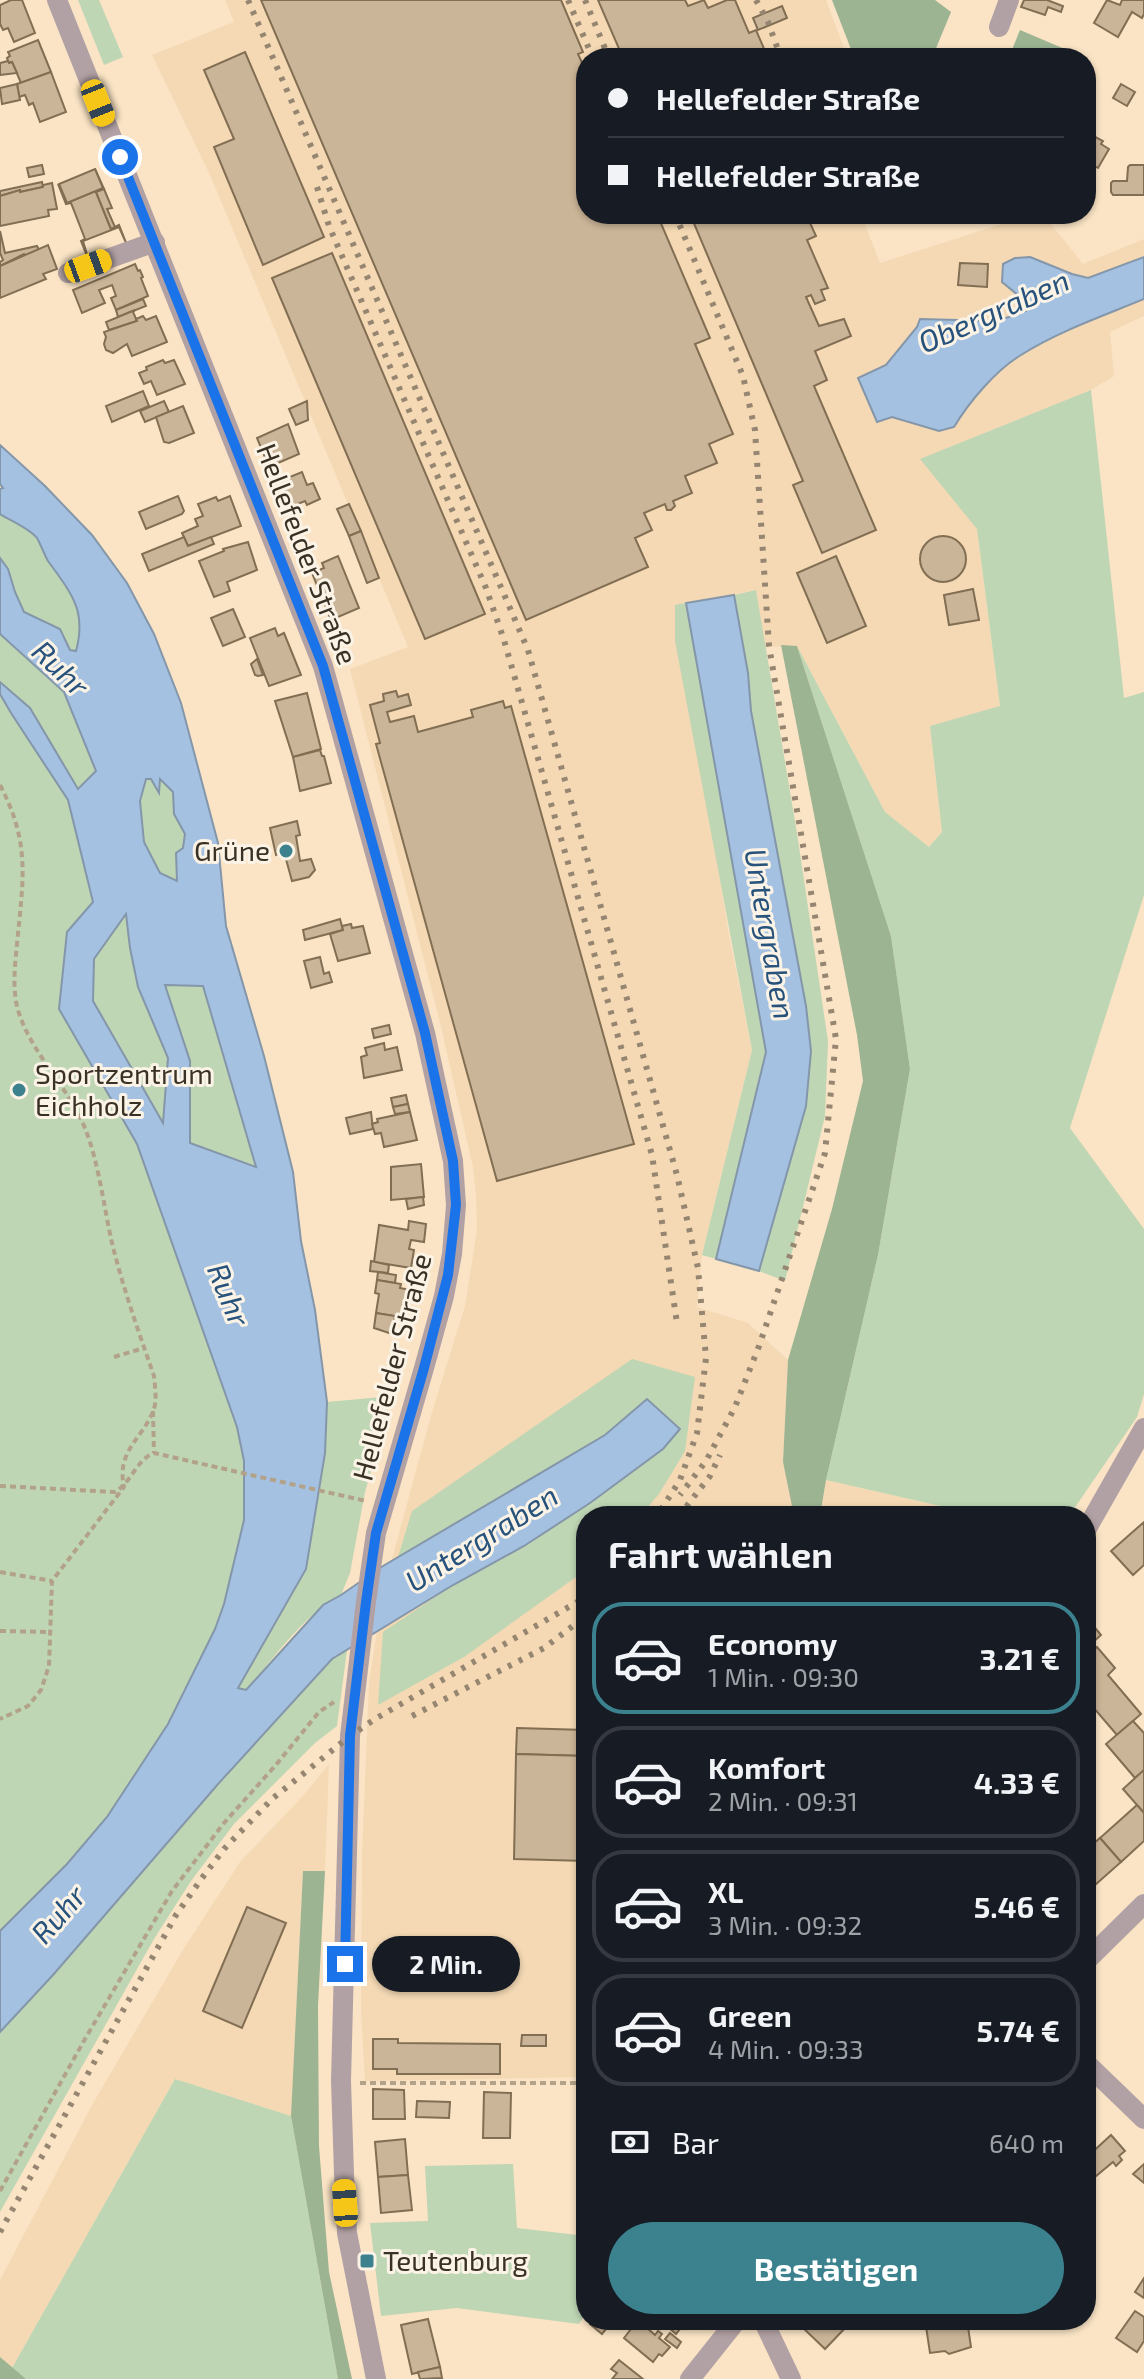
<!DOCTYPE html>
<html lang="de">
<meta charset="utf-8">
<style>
:root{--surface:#171b24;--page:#242831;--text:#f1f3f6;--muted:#9ea1a6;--line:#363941;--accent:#3c828e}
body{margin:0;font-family:"Exo 2",sans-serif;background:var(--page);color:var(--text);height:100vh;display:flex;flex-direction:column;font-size:30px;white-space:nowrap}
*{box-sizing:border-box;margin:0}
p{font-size:26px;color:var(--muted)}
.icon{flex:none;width:44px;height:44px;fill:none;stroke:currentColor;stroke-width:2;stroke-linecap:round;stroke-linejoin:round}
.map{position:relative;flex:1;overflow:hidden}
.details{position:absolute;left:576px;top:1506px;width:520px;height:824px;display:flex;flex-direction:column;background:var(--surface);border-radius:32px;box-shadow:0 2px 6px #0004}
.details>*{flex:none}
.banner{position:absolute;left:576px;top:48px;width:520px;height:176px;border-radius:32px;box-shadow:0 2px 6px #0004;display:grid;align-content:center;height:176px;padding:0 32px;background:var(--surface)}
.end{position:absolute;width:36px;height:36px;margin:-18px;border:10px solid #1a73e8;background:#fff;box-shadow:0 0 0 4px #fff}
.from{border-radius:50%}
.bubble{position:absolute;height:56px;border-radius:28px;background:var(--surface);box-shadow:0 2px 6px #0004;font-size:26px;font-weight:700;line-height:56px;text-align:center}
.car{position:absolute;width:24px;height:48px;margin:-24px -12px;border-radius:10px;box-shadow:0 0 6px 2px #0007;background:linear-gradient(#f5c518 24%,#345 0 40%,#f5c518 0 76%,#345 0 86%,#f5c518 0)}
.banner b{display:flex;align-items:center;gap:28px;height:76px;font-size:30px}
.banner b+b{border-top:2px solid var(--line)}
.banner i{width:20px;height:20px;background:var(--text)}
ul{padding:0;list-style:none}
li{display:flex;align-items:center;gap:24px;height:112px;margin:0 16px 12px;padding:0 16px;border:4px solid var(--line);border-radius:32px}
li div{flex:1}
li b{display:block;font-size:30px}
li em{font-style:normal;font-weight:700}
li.current{border-color:var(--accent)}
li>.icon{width:72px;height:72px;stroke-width:1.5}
h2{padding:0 32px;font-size:36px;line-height:96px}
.pay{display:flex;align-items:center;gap:20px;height:88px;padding:0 32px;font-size:30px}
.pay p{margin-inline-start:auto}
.action{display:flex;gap:16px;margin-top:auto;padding:16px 32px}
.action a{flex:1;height:92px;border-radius:48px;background:var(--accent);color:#fff;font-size:32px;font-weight:700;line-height:92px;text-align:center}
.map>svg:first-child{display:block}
.built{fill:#f4d9b4}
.green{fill:#bed6b4}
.forest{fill:#9cb492}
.water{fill:#a4c1e1;stroke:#8496a9;stroke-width:2;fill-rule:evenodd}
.building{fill:#cbb598;stroke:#826e53;stroke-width:2}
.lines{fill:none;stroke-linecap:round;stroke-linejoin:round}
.path{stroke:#b3a28a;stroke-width:4;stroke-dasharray:6 4;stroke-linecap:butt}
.minor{stroke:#b2a1a4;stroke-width:20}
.rail{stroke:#968671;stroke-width:6;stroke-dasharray:4 8;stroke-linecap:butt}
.route{stroke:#1a73e8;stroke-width:10}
.poi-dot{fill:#3c828e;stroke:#fcf3e7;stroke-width:3}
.labels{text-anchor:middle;stroke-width:6;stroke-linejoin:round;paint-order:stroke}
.street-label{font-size:28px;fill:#3a3125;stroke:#fcf3e7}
.poi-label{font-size:28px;fill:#3a3125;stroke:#fcf3e7;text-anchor:start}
.water-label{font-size:30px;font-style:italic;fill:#26527b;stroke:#fcf3e7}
</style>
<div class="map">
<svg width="1144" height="2379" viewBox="0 0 1144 2379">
<rect width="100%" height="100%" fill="#fae4c5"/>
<g class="built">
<polygon points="225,0 826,0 847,56 842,58 586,58 586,214 861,214 880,263 1033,214 1043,214 1083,264 1144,239 1144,316 1110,332 1114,376 1091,390 921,459 977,529 1000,707 930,726 942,832 929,847 885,812 797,646 765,647 756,590 675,606 729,935 752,1050 702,1255 697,1307 748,1323 788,1360 783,1462 795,1514 794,1516 586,1516 586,2077 365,2081 361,2010 362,1855 369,1683 383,1592 432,1412 465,1306 477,1230 476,1197 473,1167 441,1027 350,669 408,647 210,175 152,55 234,22"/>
<polygon points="826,1480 949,1508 959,1516 820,1516"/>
<polygon points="329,1764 325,1871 303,1872 291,2116 175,2079 12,2368 0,2357 0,2280 92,2105 184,1948 240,1862 301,1798"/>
</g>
<g class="green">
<polygon points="78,0 99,0 123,57 104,65"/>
<polygon points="1091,390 1124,698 1144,692 1144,895 1070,1128 1144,1229 1144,1394 1137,1417 1069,1516 959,1516 949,1508 826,1480 878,1255 910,1069 891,936 797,646 885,812 929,847 942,832 930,726 1000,706 977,529 920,459"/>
<path d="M 0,514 C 11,521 29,528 37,539 C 42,545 44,554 49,561 C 71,594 87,610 76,651 L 69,650 L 60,629 L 24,612 L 15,592 L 8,569 L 0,558 Z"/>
<polygon points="756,590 797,833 828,1041 825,1116 785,1281 759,1271 806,1106 811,1051 806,1006 751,711 748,673 734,595"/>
<polygon points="686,603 766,1052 716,1259 702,1255 752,1050 675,641 675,605"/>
<polygon points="0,634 64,692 96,772 79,789 30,708 0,682"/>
<polygon points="0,694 68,800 93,902 67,932 59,1009 137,1144 237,1427 244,1461 244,1520 224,1604 215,1629 168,1724 107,1817 67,1864 0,1931"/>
<polygon points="160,778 173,792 174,814 185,834 183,848 176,853 178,881 160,873 144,842 140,801 146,779 151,779 159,791"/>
<polygon points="126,913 130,948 138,987 168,1058 164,1124 93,1001 94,959"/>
<polygon points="165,985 203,986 256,1168 190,1143 190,1061"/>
<polygon points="632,1359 695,1377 685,1451 659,1494 640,1516 586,1516 586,1570 464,1657 378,1705 383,1632 453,1585 524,1546 663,1449 647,1399 605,1435 398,1557 412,1511"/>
<path d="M 392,1396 L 365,1492 L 350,1573 L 341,1595 C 302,1616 275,1657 246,1691 L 238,1688 L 306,1569 L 321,1480 L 327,1402 Z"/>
<polygon points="347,1650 337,1726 315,1743 234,1824 191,1881 154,1939 0,2212 0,2032 53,1975 317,1672 332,1659"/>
<polygon points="175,2079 291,2116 338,2379 26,2379 12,2368"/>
<polygon points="513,2164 517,2228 578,2235 586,2240 586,2313 579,2324 457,2308 381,2316 370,2223 428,2221 425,2166"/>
</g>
<g class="forest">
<polygon points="832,0 935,0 951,12 932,58 852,58 854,57"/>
<polygon points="1020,30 1086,58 1012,58 1009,57"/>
<polygon points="781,645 797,646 891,936 910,1069 878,1255 826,1480 820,1516 794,1516 783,1462 788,1360 832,1209 863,1081 857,1035"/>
<polygon points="303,1871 325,1871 318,2006 319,2146 329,2272 352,2379 338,2379 291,2116"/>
<polygon points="0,2357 26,2379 0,2379"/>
</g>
<g class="water">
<path d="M 1030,257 L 1072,274 L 1088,278 L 1144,257 L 1144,299 C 1103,316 1059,331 1021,355 C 996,370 969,402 954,427 L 939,431 L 892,417 L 877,422 L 858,378 L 886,365 L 917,327 L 920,319 L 997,321 L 1026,311 L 1024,300 L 1002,282 L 1003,264 L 1015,258 Z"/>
<path d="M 0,445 L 45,486 L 92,535 L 127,583 L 154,634 L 181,703 L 218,843 L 226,926 L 264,1056 L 293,1172 L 301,1241 L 315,1310 L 327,1402 L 325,1453 L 306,1569 L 238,1688 L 246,1690 L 323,1605 L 341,1595 L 383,1566 L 605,1435 L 647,1399 L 680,1429 L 663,1449 L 590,1503 L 524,1546 L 453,1585 L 332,1659 L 219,1783 L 53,1975 L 0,2032 L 0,1931 L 67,1864 L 107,1817 L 168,1724 L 215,1629 L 224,1604 L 244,1520 L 244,1461 L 237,1427 L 137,1144 L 59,1009 L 67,932 L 93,902 L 68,800 L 11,713 L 0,694 L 0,682 L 30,708 L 78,789 L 96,771 L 64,692 L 0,634 L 0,558 L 8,569 L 15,592 L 24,612 L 60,629 L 70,650 L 76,651 C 87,610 71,593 48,561 C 44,554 41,545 37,538 C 29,528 11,521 0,514 L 0,489 L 3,488 L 0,484 ZM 146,779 L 151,779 L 159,793 L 160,779 L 173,792 L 174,814 L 185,834 L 183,848 L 176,853 L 177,881 L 160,873 L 144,842 L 140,801 ZM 126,914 L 130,948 L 138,987 L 168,1058 L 163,1123 L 93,1001 L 94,959 ZM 165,985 L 203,986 L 256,1167 L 190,1143 L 190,1061 Z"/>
<polygon points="734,595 748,673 751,711 806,1006 811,1051 806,1106 759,1271 716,1259 766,1052 686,603"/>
</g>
<g class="building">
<polygon points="11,0 22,0 35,33 14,42 8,28 3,30 0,24 0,5"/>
<polygon points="261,0 561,0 583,52 578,54 583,65 586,64 586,214 657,214 710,338 695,344 733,434 709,444 717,463 685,476 692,493 673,501 675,506 671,510 667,510 665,504 644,513 652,530 635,538 648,567 526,620"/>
<polygon points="598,0 685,0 688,6 704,0 708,8 727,0 735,0 749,33 756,30 768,58 623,58"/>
<polygon points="1024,0 1047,0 1063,6 1061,12 1048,7 1045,15 1021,7"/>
<polygon points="1107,0 1120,5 1122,0 1144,0 1144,14 1142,18 1132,12 1118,37 1094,23"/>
<polygon points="782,6 787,18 758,30 753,18"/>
<polygon points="38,40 51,72 21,83 12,62 9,63 8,61 7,58 10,56 8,52"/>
<polygon points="245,52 324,237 263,265 214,147 234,139 204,70"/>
<polygon points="8,61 9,63 12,62 17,73 0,75 0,63"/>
<polygon points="51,72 66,112 40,122 33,103 29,105 25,95 19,97 17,84"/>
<polygon points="17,84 20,100 2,104 0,88"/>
<polygon points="1121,84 1135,92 1127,106 1113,98"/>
<polygon points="1086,132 1103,141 1101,144 1109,149 1098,168 1086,161"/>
<polygon points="42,165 44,174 29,177 27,168"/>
<polygon points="1130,165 1144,165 1144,195 1113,195 1111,192 1111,183 1113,181 1127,181 1128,167"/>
<polygon points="95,169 104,189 96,192 111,229 119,225 127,245 119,227 83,241 89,261 81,241 85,239 71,203 66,204 58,184 67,203 103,188"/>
<polygon points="95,169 103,188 67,203 59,184"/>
<polygon points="42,182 43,187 20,192 20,190 0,196 0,191"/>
<polygon points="52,183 57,209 48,210 49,216 0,226 0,196 20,190 20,192 43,187 43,185"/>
<polygon points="104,189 112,208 107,209 115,227 111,229 96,192"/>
<polygon points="690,214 806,214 816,236 807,240 828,288 821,290 825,300 815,304 811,295 806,297 819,326 844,319 851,336 815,351 827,380 814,386 876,530 822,553 793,485 803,481"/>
<polygon points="0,231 5,253 37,246 39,250 25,256 24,254 0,266 0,262 3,260 0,253"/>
<polygon points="48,245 57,269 43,274 46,279 0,298 0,266"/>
<polygon points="332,253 485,614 425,639 272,278"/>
<polygon points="960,263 988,264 987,287 958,285"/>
<polygon points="135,264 138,271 140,270 143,277 141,278 148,296 116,310 111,298 116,296 112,285 99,290 105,303 82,313 73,290"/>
<polygon points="143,299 146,306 118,317 116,310"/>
<polygon points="135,310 133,312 137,321 109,330 106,322"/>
<polygon points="143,316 146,320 156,316 167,342 132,356 127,344 113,353 106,350 104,344 106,337 104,332 137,321 136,319"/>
<polygon points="163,360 165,363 174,360 185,384 157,395 151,381 144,384 139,373 147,370 146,367"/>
<polygon points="143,391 149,406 112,422 106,406"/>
<polygon points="164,401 169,412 145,422 140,411"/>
<polygon points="307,401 308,420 296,425 289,409"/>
<polygon points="183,406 194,433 169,443 164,442 156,417"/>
<polygon points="288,424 299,454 269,467 257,438"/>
<polygon points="302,472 307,485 313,483 320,499 307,505 305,501 285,509 275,483"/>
<polygon points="178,496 184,511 182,514 146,529 139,512"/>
<polygon points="230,496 241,526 188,546 182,533 198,526 195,519 203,516 198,504 216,497 218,501"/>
<polygon points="349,504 361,531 349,536 337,509"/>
<polygon points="361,531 379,578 367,583 349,536"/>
<circle cx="943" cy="559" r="23"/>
<polygon points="184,537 188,546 211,537 214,544 149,571 142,554"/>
<polygon points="248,542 257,570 227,582 230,591 214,597 199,561 224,551 223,549"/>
<polygon points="338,556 359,608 331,620 312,573 324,568 322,563"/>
<polygon points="836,556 866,626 827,643 797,573"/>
<polygon points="973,589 979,620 949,625 944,595"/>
<polygon points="233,609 245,637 223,646 211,618"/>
<polygon points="275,628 278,636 284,633 301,675 269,686 250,638"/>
<polygon points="257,659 263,675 258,676 255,675 251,664"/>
<polygon points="396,691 398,697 408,694 411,705 387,712 390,722 414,716 418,732 473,717 471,710 503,701 505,708 511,706 634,1144 497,1181 376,744 380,743 370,705 384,701 383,694"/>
<polygon points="307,693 321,749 293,757 275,701"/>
<polygon points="320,750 322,756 324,756 331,783 300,791 293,757"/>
<polygon points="297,821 300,835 296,836 300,861 311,859 315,870 309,877 292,881 284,852 276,855 270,828"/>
<polygon points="340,919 343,930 305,940 303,930"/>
<polygon points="351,924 352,928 363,926 370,953 338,961 330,934 343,930 342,926"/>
<polygon points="320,957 324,974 329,972 332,982 311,988 304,961"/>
<polygon points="389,1025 391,1034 374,1038 372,1029"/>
<polygon points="384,1043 385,1050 397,1047 402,1070 364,1078 361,1057 367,1055 365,1048"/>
<polygon points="406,1095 408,1104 393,1107 391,1098"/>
<polygon points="408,1104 410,1112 395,1114 393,1107"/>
<polygon points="371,1112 373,1129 350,1134 346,1118"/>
<polygon points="410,1112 417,1140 384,1147 381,1133 375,1134 372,1124 378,1122 377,1119"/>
<polygon points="421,1164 424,1197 391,1200 391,1167"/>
<polygon points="423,1197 424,1205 408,1209 406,1199"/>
<polygon points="409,1221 426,1224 424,1242 411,1240 409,1249 414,1250 411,1268 374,1262 379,1225 408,1230"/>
<polygon points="371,1261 389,1265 388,1273 370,1271"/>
<polygon points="378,1272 396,1275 395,1283 377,1280"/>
<polygon points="377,1280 401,1284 400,1288 410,1290 405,1318 376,1313 379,1294 375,1293"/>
<polygon points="376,1313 395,1316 392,1334 374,1328"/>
<polygon points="740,1508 774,1516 738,1516"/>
<polygon points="1144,1522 1144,1565 1133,1575 1111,1551"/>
<polygon points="1086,1617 1101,1635 1091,1644 1095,1649 1097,1647 1115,1668 1108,1675 1141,1714 1117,1735 1086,1699"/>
<polygon points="1133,1721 1144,1733 1144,1770 1135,1778 1106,1744"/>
<polygon points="517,1728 586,1730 586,1756 516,1754"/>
<polygon points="516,1754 586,1756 586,1861 514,1859"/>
<polygon points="1144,1770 1144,1813 1123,1789"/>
<polygon points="1137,1805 1144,1813 1144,1841 1121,1862 1100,1838"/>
<polygon points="1100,1838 1121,1862 1086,1893 1086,1850"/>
<polygon points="247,1907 286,1923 242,2028 203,2011"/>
<polygon points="522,2035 546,2035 546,2046 521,2046"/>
<polygon points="373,2039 398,2039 398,2043 500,2044 500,2074 397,2074 397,2069 373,2069"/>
<polygon points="373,2089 404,2090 405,2119 373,2119"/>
<polygon points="484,2092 511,2093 510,2138 483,2138"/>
<polygon points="417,2101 450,2102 449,2118 416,2117"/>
<polygon points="1111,2135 1125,2151 1119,2156 1122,2160 1116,2166 1113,2162 1096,2176 1086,2165 1086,2158"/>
<polygon points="405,2139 408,2175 378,2177 375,2142"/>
<polygon points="1144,2164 1144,2183 1133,2174"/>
<polygon points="408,2175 412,2210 381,2213 378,2177"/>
<polygon points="1144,2278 1144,2298 1135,2292"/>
<polygon points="1135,2311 1144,2317 1144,2341 1137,2352 1116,2338"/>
<polygon points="428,2319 440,2367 412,2374 401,2325"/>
<polygon points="593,2320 607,2320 611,2323 602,2334 590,2324"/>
<polygon points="638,2320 651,2320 646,2327 655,2335 658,2331 662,2334 659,2338 670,2347 662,2356 659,2354 653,2362 624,2338"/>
<polygon points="660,2320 687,2320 676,2334"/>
<polygon points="807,2320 857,2320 850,2327 848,2325 825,2349 801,2326"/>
<polygon points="925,2320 967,2320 971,2347 949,2354 945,2351 930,2353"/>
<polygon points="670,2333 681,2342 677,2348 665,2339"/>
<polygon points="619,2360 643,2379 612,2379 617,2373 611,2369"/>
<polygon points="440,2367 442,2378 420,2379 418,2372"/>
</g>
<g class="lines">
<g class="path">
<path d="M 0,785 C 31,844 23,880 17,944 C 15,965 12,989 18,1010 C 31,1054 70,1088 86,1131 C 99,1164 104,1208 112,1243 C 123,1288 139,1333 154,1376 C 155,1387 157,1399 154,1409 C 143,1439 116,1450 124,1487 L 52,1581 L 49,1666 L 41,1690 L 28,1706 L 0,1719"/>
<polyline points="114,1357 144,1348"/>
<polyline points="153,1411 154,1453"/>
<path d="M 0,1486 L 115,1492 C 131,1483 137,1459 154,1453 L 366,1501"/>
<polyline points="0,1572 52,1581"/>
<polyline points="0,1631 52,1632"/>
<polyline points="360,2083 586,2083"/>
<polyline points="0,2191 85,2039 172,1891 224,1823 275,1766 319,1712 334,1702"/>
</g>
<g class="minor">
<polyline points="57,0 323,666 425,1033 453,1161 456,1205 452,1254 444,1296 424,1368 376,1533 366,1602 350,1736 341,2081 344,2174 347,2233 376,2379"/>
<polyline points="999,27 1009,0"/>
<polyline points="68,273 155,242"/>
<polyline points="1086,1530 1144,1428"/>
<polyline points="1086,1961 1144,1904"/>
<polyline points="1086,2063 1144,2119"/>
<polyline points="763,2320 791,2379"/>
<polyline points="690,2379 737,2320"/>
</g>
<g class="rail">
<polyline points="248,0 528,650 677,1175 698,1268 706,1358 697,1433 680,1480 657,1516"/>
<polyline points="568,0 593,58"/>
<polyline points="585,0 609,58"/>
<polyline points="756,0 768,22 781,58"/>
<polyline points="317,187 329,226 486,588 504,640 652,1155 677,1323"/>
<polyline points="675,214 743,376 755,430 769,646 836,1039 825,1153 759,1346 735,1407 706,1461 680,1495"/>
<polyline points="679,1516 710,1476 720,1455"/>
<polyline points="412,1716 544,1648 586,1616"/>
<polyline points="0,2232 176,1915 202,1878 224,1849 272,1799 350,1736 375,1719 586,1597"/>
</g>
</g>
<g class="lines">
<polyline class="route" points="120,157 323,666 425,1033 453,1161 456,1205 448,1275 424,1368 376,1533 366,1602 350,1736 345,1964"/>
</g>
<g class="poi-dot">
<circle cx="286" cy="851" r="8"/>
<circle cx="19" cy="1090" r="8"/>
<rect x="359" y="2253" width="16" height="16" rx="4"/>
</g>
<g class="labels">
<g class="street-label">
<text transform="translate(307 554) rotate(69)" y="10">Hellefelder Straße</text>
<text transform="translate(392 1367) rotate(-75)" y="10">Hellefelder Straße</text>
</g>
<g class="poi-label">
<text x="270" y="861" text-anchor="end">Grüne</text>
<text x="35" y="1084">Sportzentrum<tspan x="35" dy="32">Eichholz</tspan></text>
<text x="383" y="2271">Teutenburg</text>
</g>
<g class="water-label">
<text transform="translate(994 312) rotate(-24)" y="10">Obergraben</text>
<text transform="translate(60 669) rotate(44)" y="10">Ruhr</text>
<text transform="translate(769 934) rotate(80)" y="10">Untergraben</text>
<text transform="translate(228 1295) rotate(68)" y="10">Ruhr</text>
<text transform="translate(482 1539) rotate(-32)" y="10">Untergraben</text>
<text transform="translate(59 1915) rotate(-49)" y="10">Ruhr</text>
</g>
</g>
</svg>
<i class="end from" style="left:120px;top:157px"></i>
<i class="end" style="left:345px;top:1964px"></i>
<div class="bubble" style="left:372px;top:1936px;width:148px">2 Min.</div>
<i class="car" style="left:98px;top:103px;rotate:158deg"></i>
<i class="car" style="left:88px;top:266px;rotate:70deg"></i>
<i class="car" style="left:345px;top:2203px;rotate:356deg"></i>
<div class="banner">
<b><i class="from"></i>Hellefelder Straße</b>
<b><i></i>Hellefelder Straße</b>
</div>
<section class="details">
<h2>Fahrt wählen</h2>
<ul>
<li class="current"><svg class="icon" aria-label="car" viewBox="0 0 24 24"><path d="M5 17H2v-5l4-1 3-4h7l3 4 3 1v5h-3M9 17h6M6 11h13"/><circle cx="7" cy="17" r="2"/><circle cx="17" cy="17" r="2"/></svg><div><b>Economy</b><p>1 Min. · 09:30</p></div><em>3.21 €</em></li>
<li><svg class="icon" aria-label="car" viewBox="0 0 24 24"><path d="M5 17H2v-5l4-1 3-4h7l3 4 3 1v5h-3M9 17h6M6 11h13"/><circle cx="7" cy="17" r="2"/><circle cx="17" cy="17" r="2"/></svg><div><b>Komfort</b><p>2 Min. · 09:31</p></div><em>4.33 €</em></li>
<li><svg class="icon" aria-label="car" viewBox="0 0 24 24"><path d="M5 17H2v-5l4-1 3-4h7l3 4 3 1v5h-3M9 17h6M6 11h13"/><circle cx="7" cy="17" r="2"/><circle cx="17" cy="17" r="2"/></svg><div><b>XL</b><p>3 Min. · 09:32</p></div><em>5.46 €</em></li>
<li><svg class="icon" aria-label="car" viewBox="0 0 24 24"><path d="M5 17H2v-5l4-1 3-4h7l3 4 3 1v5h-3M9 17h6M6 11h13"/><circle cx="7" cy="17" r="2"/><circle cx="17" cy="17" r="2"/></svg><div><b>Green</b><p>4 Min. · 09:33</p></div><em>5.74 €</em></li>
</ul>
<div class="pay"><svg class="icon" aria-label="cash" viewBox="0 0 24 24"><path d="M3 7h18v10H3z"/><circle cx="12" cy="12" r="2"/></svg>Bar<p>640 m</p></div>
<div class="action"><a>Bestätigen</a></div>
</section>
</div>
